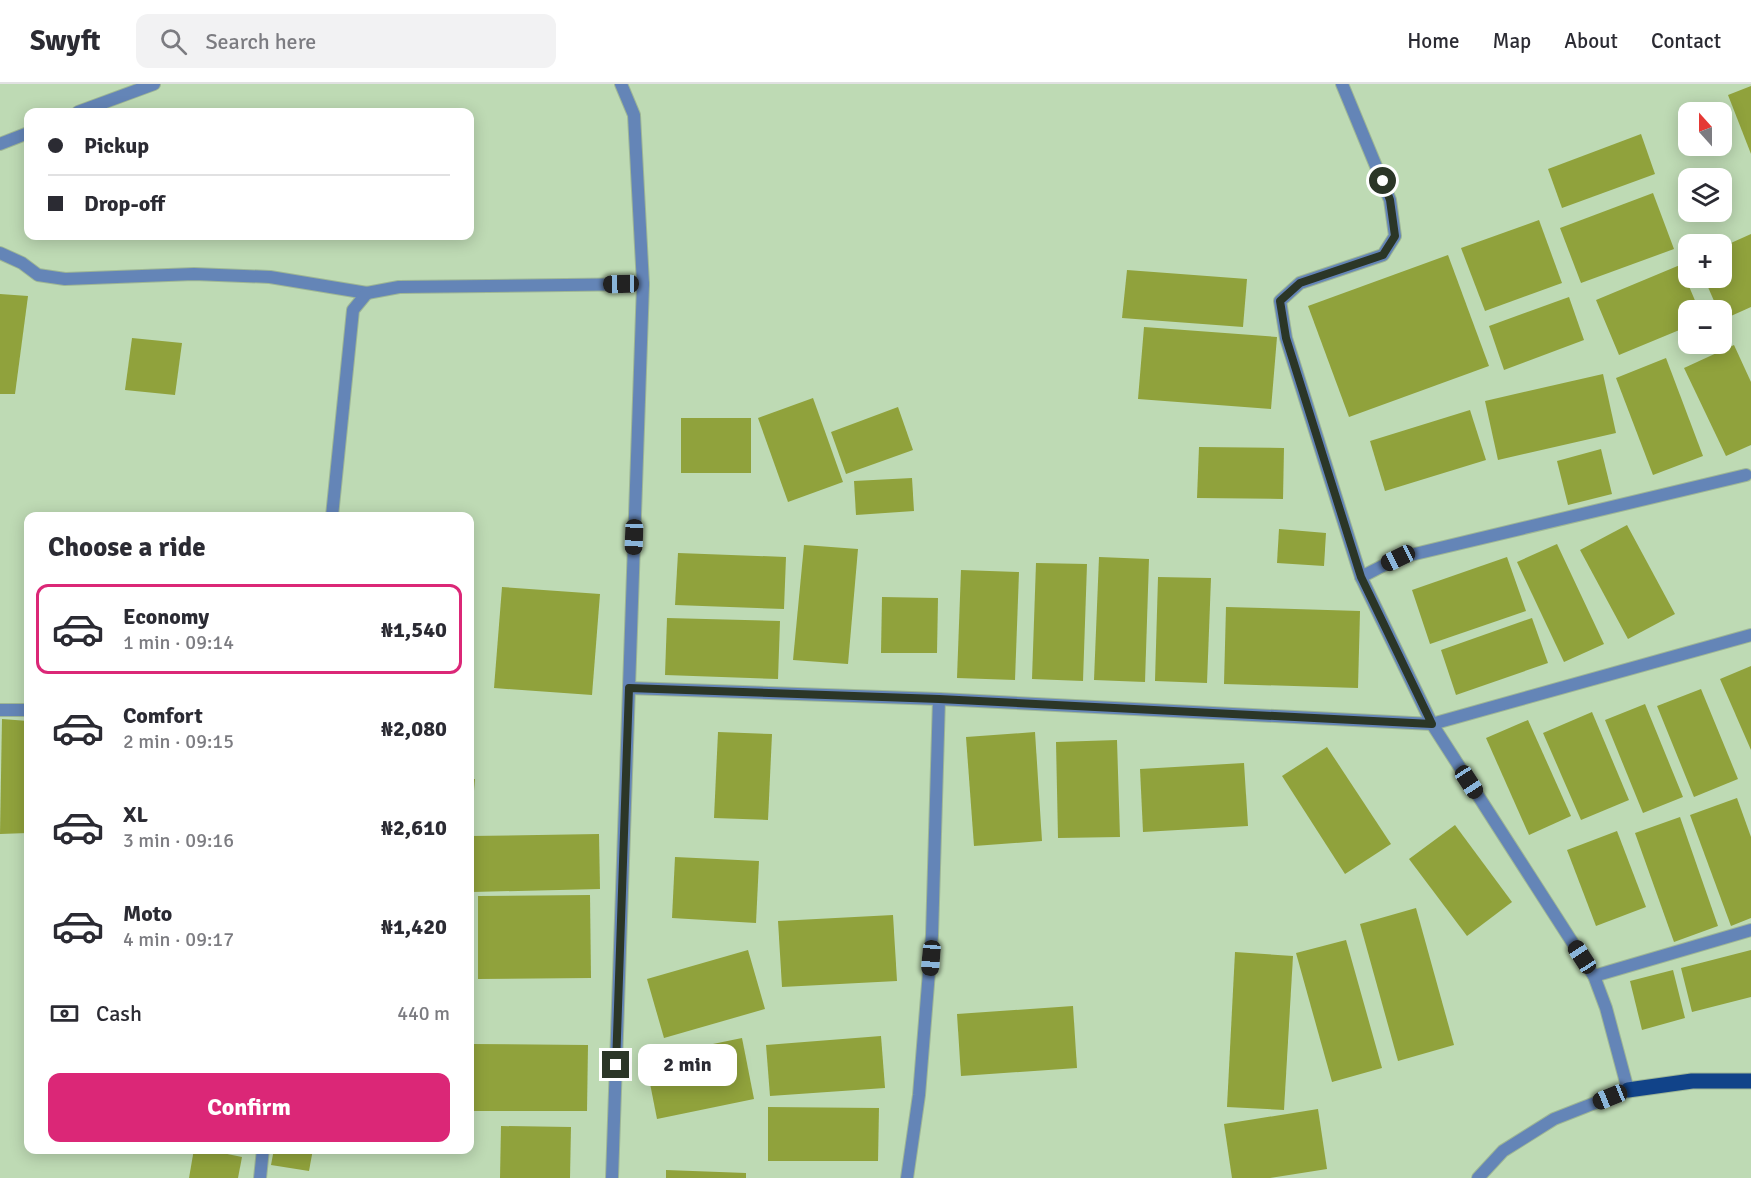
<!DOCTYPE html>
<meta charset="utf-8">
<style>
:root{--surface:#fff;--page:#f2f2f3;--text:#2b2b33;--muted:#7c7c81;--line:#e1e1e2;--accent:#db2777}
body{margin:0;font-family:Signika,sans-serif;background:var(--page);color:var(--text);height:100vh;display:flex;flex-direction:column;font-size:22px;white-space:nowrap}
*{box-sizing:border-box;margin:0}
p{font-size:20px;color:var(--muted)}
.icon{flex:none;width:33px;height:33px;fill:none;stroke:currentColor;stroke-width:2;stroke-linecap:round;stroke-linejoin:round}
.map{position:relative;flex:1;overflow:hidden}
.side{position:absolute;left:24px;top:428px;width:450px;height:642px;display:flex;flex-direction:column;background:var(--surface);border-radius:12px;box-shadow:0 3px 15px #0003}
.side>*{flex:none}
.banner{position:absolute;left:24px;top:24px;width:450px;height:132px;border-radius:12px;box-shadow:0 3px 15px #0003;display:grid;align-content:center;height:132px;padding:0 24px;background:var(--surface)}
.needle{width:39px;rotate:339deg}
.fabs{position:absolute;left:1678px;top:18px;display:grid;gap:12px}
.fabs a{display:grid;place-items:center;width:54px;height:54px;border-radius:12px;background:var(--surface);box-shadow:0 3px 15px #0003;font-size:30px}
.end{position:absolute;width:27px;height:27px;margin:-14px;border:8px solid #2b3627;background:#fff;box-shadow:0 0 0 3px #fff}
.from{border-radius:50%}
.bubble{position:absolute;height:42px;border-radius:12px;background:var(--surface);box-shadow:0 3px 15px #0003;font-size:20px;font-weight:800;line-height:42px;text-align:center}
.car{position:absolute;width:18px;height:36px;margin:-18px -9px;border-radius:8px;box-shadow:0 0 4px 2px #0007;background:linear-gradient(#222 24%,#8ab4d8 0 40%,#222 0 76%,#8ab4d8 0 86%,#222 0)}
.banner b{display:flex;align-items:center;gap:21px;height:57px;font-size:22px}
.banner b+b{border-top:2px solid var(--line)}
.banner i{width:15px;height:15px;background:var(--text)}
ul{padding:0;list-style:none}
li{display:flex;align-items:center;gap:18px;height:90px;margin:0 12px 9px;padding:0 12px;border:3px solid transparent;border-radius:12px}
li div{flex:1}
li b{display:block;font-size:22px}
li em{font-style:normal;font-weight:800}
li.current{border-color:var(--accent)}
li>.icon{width:54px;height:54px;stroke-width:1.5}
h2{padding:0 24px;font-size:27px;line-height:72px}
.pay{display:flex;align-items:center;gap:15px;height:66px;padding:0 24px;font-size:22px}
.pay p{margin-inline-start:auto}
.button{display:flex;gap:12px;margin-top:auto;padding:12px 24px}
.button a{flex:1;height:69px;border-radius:12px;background:var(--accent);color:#fff;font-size:24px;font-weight:800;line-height:69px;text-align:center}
header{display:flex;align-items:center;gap:36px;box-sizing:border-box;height:84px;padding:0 30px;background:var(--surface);border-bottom:2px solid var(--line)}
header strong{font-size:28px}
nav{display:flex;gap:33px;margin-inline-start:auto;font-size:21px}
.search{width:420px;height:54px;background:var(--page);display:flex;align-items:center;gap:15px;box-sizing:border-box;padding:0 21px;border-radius:12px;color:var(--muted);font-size:22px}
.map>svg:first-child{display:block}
.building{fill:#90a23c}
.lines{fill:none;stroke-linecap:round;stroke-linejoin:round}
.minor-casing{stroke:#9eb695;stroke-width:14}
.tertiary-casing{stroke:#9eb695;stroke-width:14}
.primary-casing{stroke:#9eb695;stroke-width:17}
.minor{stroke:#6485b7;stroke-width:12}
.tertiary{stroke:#6485b7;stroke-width:12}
.primary{stroke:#114389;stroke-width:15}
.route{stroke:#2b3627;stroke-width:8}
</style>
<header>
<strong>Swyft</strong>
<div class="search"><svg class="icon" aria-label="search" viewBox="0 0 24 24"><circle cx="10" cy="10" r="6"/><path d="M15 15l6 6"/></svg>Search here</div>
<nav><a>Home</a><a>Map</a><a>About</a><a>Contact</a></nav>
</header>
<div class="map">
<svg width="1751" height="1094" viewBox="0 0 1751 1094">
<rect width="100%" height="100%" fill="#bedab4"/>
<g class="building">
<polygon points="1751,2 1751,70 1728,11"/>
<polygon points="1641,50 1655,90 1562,124 1548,85"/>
<polygon points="1653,109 1674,165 1581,199 1560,144"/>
<polygon points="1539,136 1562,199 1485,227 1461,164"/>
<polygon points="1751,150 1751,223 1722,236 1722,226 1718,226 1704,194 1722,194 1722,163"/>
<polygon points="1448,171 1489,282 1349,333 1308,222"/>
<polygon points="1680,181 1699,226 1689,226 1689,242 1619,271 1596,216"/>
<polygon points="1127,186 1247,195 1243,243 1122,234"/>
<polygon points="0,210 28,212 15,310 0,310"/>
<polygon points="1569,213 1584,256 1504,286 1489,242"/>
<polygon points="1144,243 1277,253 1271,325 1138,315"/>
<polygon points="132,254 182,259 175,311 125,306"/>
<polygon points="1734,261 1751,298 1751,361 1726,372 1684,284"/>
<polygon points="1666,274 1703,372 1653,391 1616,294"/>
<polygon points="1603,290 1616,349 1498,376 1485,317"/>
<polygon points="813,314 843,398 788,418 758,334"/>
<polygon points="898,323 913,366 846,390 831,348"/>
<polygon points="1470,326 1486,376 1385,407 1370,357"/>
<rect x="681" y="334" width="70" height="55"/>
<polygon points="1199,363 1284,364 1283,415 1197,414"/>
<polygon points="1601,365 1612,410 1568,421 1557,377"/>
<polygon points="912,394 914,427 856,431 854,397"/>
<polygon points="1627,441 1675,530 1628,555 1580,466"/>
<polygon points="1279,445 1326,449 1324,482 1277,479"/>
<polygon points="1557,460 1604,560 1564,578 1517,478"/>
<polygon points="804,461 858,465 848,580 793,576"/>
<polygon points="678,469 786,473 784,525 675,521"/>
<polygon points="1099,473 1149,475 1145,598 1094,596"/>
<polygon points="1507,473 1526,527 1430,560 1412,506"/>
<polygon points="1036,479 1087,480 1083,597 1032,595"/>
<polygon points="961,486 1019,488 1015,596 957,594"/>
<polygon points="1158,493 1211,494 1207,599 1155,597"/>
<polygon points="502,503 600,510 592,611 494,604"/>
<polygon points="882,513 938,514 937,569 881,569"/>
<polygon points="1226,523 1360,527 1358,604 1224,600"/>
<polygon points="667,534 780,537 778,595 665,591"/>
<polygon points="1532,534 1548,579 1456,611 1441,566"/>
<polygon points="1751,582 1751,666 1720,595"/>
<polygon points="1701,605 1738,695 1694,713 1657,622"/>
<polygon points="1645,620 1683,713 1643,729 1605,636"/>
<polygon points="1592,628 1629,716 1581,736 1543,649"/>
<polygon points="2,635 28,637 28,749 0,750"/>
<polygon points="1528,636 1571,732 1529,751 1486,654"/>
<polygon points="718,648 772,650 768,736 714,734"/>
<polygon points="1035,648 1042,757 974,762 966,653"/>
<polygon points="1117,656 1120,753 1058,754 1056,658"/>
<polygon points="1327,663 1391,760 1345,790 1282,692"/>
<polygon points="1244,679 1248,742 1143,748 1140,685"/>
<polygon points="470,695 475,695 471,741 470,741"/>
<polygon points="1737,714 1751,753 1751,834 1731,842 1690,731"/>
<polygon points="1680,733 1718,842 1674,858 1635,749"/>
<polygon points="1455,741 1512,818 1467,852 1409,775"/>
<polygon points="1617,747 1646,823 1596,842 1567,766"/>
<polygon points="599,750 600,805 472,808 470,752"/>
<polygon points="675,773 759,777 756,839 672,834"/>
<polygon points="590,811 591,894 478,895 478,812"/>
<polygon points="1416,824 1454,961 1398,977 1360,840"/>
<polygon points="893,831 897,897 782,903 778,837"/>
<polygon points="1346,856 1382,984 1332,998 1296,869"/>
<polygon points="748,866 765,925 664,954 647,895"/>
<polygon points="1751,866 1751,913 1692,928 1681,884"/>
<polygon points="1235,868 1293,872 1284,1026 1227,1023"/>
<polygon points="1673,886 1685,934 1642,946 1630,897"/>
<polygon points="1073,922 1077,984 961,992 957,930"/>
<polygon points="881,952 885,1004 770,1012 766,961"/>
<polygon points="742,954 754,1015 657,1035 645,974"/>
<polygon points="471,960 588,961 587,1027 470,1027"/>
<polygon points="768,1023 879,1024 878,1077 768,1077"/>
<polygon points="1318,1025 1327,1085 1270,1094 1232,1094 1224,1040"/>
<polygon points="501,1042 571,1043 570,1094 500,1094"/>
<polygon points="194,1065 203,1065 242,1073 238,1094 189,1094"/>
<polygon points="274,1065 313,1065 309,1087 271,1081"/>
<polygon points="666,1086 746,1089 746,1094 666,1094"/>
</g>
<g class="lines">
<defs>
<g id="minor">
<polyline points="1342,0 1390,116 1395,152 1383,171 1300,199 1280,217 1286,254 1361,493 1432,640 1594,892 1606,924 1628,1006"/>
<polyline points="78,28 154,0"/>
<polyline points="0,60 28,49"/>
<polyline points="0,169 22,179 38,191 65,195 194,190 270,193 367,209 399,203 643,200"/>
<polyline points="332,432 353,226 367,209"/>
<polyline points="1361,493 1398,474 1746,391"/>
<polyline points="629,604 939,615 1432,640 1751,551"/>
<polyline points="0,626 28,626"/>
<polyline points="1594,892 1751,846"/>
<polyline points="260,1094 263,1065"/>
<polyline points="612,1094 643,200 634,31 621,0"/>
<polyline points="907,1094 919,1011 932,851 939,615"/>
</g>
<polyline id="tertiary" points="1478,1094 1503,1067 1554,1035 1628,1006"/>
<polyline id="primary" points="1628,1006 1692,997 1751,997"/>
</defs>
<use href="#minor" class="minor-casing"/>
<use href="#tertiary" class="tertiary-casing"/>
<use href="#primary" class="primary-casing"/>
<use href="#minor" class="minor"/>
<use href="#tertiary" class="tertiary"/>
<use href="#primary" class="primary"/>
</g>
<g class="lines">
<polyline class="route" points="616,981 629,604 939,615 1432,640 1361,493 1286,254 1280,217 1300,199 1383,171 1395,152 1390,116 1383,97"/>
</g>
</svg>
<div class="fabs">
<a><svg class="needle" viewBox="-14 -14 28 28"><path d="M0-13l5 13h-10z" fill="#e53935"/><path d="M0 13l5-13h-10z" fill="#7c7c81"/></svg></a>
<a><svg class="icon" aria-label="layers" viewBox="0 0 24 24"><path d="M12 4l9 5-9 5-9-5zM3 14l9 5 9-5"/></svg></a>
<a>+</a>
<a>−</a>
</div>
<i class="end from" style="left:1383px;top:97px"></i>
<i class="end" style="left:616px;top:981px"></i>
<div class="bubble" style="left:638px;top:960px;width:99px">2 min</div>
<i class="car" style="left:621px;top:200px;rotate:269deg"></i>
<i class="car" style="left:634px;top:453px;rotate:182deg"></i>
<i class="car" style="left:1398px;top:474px;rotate:244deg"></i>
<i class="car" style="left:1469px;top:698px;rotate:147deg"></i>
<i class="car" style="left:1582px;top:873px;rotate:327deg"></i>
<i class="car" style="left:931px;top:874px;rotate:185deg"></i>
<i class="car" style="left:1610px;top:1013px;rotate:248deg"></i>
<div class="banner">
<b><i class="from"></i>Pickup</b>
<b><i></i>Drop-off</b>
</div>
<section class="side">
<h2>Choose a ride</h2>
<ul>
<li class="current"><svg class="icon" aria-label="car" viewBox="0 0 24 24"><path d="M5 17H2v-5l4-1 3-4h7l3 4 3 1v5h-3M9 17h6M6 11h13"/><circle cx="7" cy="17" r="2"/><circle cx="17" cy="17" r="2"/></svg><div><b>Economy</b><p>1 min · 09:14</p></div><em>₦1,540</em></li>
<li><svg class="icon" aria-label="car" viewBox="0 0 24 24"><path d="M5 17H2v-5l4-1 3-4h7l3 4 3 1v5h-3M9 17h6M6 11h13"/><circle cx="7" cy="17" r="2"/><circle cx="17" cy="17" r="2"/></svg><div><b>Comfort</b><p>2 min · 09:15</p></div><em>₦2,080</em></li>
<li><svg class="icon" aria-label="car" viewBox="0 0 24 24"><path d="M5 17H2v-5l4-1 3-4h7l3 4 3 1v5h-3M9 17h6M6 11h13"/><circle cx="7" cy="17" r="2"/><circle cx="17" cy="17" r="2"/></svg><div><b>XL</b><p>3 min · 09:16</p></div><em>₦2,610</em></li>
<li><svg class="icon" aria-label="car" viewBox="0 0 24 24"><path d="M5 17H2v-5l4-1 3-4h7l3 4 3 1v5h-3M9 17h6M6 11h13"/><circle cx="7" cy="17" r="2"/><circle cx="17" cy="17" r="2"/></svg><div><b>Moto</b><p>4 min · 09:17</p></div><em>₦1,420</em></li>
</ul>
<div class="pay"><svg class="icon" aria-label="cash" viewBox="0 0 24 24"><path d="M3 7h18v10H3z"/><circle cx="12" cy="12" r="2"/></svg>Cash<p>440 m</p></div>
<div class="button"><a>Confirm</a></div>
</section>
</div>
